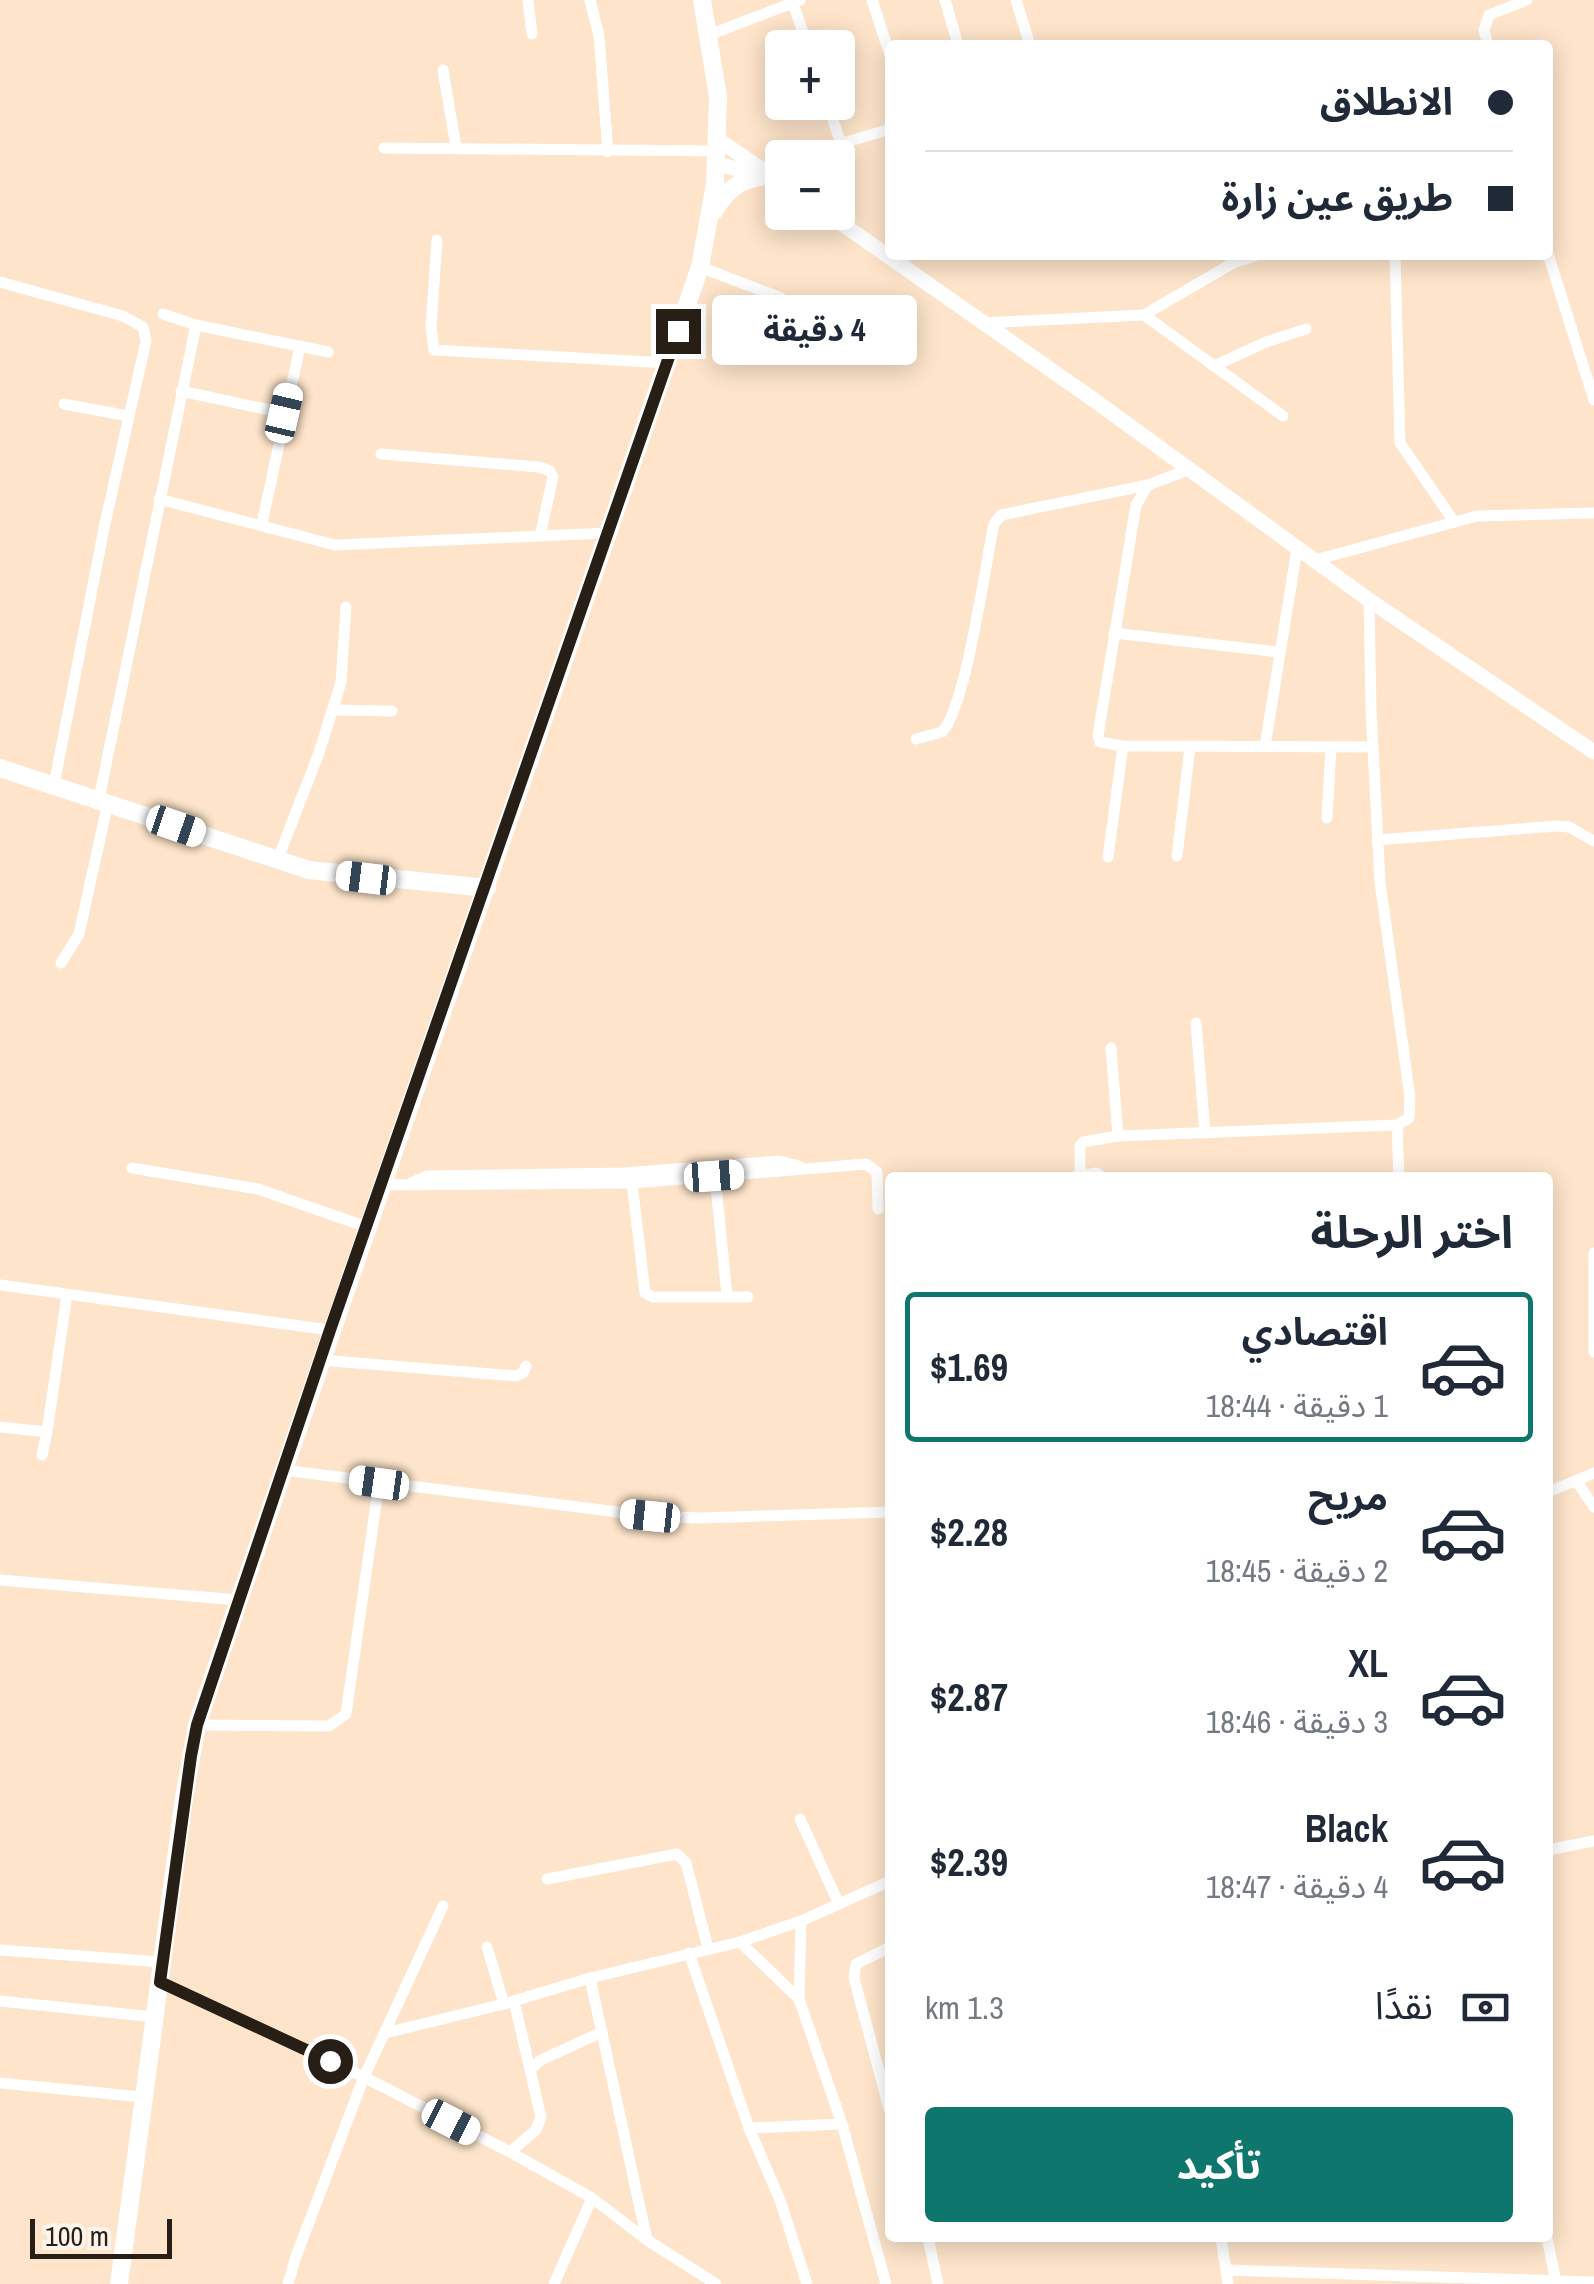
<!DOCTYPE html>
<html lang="ar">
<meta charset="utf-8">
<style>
:root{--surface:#fff;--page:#f2f2f3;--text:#1f2937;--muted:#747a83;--line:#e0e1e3;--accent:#0f766e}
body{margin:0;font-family:"Archivo Narrow","Noto Sans Arabic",sans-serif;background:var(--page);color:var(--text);direction:rtl;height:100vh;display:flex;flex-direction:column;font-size:38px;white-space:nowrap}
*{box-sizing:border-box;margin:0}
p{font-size:32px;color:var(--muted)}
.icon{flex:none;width:55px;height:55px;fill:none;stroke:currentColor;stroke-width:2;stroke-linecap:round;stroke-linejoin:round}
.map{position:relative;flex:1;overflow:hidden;direction:ltr}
.panel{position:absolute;left:885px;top:1172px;width:668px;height:1070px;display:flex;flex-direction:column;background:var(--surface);border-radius:10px;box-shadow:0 5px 25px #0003;direction:rtl}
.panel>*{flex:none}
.banner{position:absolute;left:885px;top:40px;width:668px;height:220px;border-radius:10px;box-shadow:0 5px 25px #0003;direction:rtl;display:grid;align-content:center;height:220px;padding:0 40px;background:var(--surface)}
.fabs{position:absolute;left:765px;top:30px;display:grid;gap:20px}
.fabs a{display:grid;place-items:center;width:90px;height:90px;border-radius:10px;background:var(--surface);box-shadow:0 5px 25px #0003;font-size:50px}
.scale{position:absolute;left:30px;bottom:25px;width:142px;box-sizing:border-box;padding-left:10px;border:5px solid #271e15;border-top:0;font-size:28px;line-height:35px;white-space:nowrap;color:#271e15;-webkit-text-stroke:8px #fff4ea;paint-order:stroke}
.end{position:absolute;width:45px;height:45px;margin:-22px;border:12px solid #271e15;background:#fff;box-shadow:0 0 0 5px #fff}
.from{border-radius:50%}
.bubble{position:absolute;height:70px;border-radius:10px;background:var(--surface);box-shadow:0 5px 25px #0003;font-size:32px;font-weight:700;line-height:70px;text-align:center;direction:rtl}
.car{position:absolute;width:30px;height:60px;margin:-30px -15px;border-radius:12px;box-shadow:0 0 8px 2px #0007;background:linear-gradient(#fff 24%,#345 0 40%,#fff 0 76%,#345 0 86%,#fff 0)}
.banner b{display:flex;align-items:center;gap:35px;height:95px;font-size:38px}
.banner b+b{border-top:2px solid var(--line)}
.banner i{width:25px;height:25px;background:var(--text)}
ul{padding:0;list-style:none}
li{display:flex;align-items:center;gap:30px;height:150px;margin:0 20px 15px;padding:0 20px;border:5px solid transparent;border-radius:10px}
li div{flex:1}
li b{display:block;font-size:38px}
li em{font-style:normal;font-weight:700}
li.active{border-color:var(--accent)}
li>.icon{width:90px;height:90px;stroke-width:1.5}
h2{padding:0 40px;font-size:45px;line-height:120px}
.pay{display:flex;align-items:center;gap:25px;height:110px;padding:0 40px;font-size:38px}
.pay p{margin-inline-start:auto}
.action{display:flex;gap:20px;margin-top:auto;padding:20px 40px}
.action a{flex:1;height:115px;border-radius:10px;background:var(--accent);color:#fff;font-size:40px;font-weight:700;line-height:115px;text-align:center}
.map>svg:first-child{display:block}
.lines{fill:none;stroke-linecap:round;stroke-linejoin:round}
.minor{stroke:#fff;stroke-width:11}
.tertiary{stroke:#fff;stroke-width:15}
.secondary{stroke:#fff;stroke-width:18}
.primary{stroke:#fff;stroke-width:18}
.route{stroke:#271e15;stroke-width:12}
</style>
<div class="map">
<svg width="1594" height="2284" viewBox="0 0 1594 2284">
<rect width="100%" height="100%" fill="#fde4ca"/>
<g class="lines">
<g class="minor">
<polyline points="528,0 532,34"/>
<polyline points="590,0 599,36 608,152"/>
<polyline points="872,0 890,55"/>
<polyline points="945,0 958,45"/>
<polyline points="1016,0 1030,45"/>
<polyline points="793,3 808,48"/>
<polyline points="709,35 800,0"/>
<polyline points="1488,45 1484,30 1489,15 1527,0"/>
<polyline points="443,70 456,147"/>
<polyline points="827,102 841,144"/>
<polyline points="384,148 717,151"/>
<polyline points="793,158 890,129"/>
<polyline points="763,167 782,160"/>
<polyline points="437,240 431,327 434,350 668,363"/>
<polyline points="1548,254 1594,400"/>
<polyline points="1395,255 1400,443 1453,520"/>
<polyline points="700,267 781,298"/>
<polyline points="0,282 123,316 143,327 146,341 104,528 54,785"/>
<polyline points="163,314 196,325 328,352"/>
<polyline points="1144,315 1283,416"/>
<polyline points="982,323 1144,315 1233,263 1257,255"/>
<polyline points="1214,366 1266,342 1306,329"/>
<polyline points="181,391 284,413"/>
<polyline points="64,404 128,416"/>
<polyline points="381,454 539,467 550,471 553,477 540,536 609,533"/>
<polyline points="1190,469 1148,485 1136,505 1098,735 1100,742 1123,746 1373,747"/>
<polyline points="159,499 335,545 540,536"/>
<polyline points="262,524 300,346"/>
<polyline points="1315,560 1477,516 1594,513"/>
<polyline points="1114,633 1278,652"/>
<polyline points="332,710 392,711"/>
<path d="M 916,739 L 942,732 C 966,707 985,566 994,524 L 1001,515 L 1148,485"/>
<polyline points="1265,746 1297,549"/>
<polyline points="99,799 196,325"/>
<polyline points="1327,818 1331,747"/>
<polyline points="1377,840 1557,826 1569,827 1594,841"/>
<polyline points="1177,856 1190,747"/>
<polyline points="1108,857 1123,746"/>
<polyline points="277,861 319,753 341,682 346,607"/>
<polyline points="61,963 79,934 108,802"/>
<polyline points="1196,1023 1205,1133"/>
<polyline points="1111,1048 1118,1136"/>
<polyline points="1397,1125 1399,1178"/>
<polyline points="132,1168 258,1189 367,1227"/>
<polyline points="715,1176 727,1295"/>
<polyline points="1080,1176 1080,1146 1083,1142 1118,1136 1397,1125 1409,1118 1410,1097 1380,882 1371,709 1369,600"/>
<polyline points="1069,1178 1096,1173 1104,1178"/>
<polyline points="411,1183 427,1176 624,1173 779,1161 799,1166"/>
<polyline points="632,1183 645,1293 653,1297 748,1297"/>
<polyline points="382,1185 632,1183 866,1164 877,1172 878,1209"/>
<polyline points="1594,1253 1594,1352"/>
<polyline points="0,1285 330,1330"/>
<polyline points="320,1360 516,1376 523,1373 526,1366"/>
<polyline points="0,1427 47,1432 67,1295"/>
<polyline points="42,1455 47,1432"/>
<polyline points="283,1470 650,1516 700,1518 890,1512"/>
<polyline points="1577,1482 1594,1507"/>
<polyline points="1548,1492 1594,1473"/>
<polyline points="0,1580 239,1600"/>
<polyline points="197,1725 329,1726 346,1714 379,1483"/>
<polyline points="800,1819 838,1902"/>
<polyline points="1548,1850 1594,1841"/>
<polyline points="547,1879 677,1854 686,1863 708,1948"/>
<polyline points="740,1942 799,1999 842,2124 886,2284"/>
<polyline points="487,1947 504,2004"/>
<polyline points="890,1947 856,1964 854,1978 890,2112"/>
<polyline points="0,1950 161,1962"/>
<polyline points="689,1953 749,2128 780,2200 807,2284"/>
<polyline points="590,1978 647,2240"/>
<polyline points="160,1982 364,2077 510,2152 592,2198 647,2240 716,2284"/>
<polyline points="799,1999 801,1921"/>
<polyline points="0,2001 154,2017"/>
<polyline points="385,2033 504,2004 590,1978 740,1942 801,1921 890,1881"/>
<polyline points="531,2069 541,2060 602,2032"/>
<polyline points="0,2083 142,2097"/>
<polyline points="749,2128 842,2124"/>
<polyline points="510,2152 536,2130 541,2117 514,2001"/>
<polyline points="928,2238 938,2284"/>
<polyline points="1221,2238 1228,2284"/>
<polyline points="1547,2238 1556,2282"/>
<polyline points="1226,2270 1594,2282"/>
<polyline points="288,2284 295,2259 364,2077 443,1906"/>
<polyline points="554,2284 592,2198"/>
</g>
<g class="tertiary">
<polyline points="717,139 782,183"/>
<polyline points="717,164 766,176"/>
<polyline points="825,212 1094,400 1369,600 1594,752"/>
</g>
<polyline class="secondary" points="0,768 309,870 487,888"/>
<g class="primary">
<path d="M 714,211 C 728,188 740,179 767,176"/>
<polyline points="119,2284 184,1798 197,1725 239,1600 700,267 715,184 718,97 702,0"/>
</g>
</g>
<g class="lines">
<polyline class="route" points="330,2061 160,1982 191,1756 197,1725 330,1330 678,331"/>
</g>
</svg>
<div class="fabs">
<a>+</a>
<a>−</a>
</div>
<div class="scale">100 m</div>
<i class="end from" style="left:330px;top:2061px"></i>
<i class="end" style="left:678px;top:331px"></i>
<div class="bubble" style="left:712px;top:295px;width:205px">4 دقيقة</div>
<i class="car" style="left:284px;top:413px;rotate:13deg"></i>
<i class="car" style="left:176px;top:826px;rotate:109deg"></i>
<i class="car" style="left:366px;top:878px;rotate:277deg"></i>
<i class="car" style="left:714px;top:1176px;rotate:86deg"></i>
<i class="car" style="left:379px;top:1483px;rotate:278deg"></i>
<i class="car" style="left:650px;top:1516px;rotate:276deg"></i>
<i class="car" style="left:451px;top:2122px;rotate:117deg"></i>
<div class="banner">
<b><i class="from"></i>الانطلاق</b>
<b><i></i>طريق عين زارة</b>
</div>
<section class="panel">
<h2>اختر الرحلة</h2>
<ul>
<li class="active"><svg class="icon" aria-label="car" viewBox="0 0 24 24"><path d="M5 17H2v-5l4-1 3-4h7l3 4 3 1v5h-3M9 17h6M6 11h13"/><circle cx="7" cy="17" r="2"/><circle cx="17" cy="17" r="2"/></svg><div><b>اقتصادي</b><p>1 دقيقة · 18:44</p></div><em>$1.69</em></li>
<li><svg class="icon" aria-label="car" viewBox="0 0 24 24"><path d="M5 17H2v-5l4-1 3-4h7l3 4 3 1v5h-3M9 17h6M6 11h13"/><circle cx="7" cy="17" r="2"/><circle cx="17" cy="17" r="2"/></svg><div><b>مريح</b><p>2 دقيقة · 18:45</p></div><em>$2.28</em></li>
<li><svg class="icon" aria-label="car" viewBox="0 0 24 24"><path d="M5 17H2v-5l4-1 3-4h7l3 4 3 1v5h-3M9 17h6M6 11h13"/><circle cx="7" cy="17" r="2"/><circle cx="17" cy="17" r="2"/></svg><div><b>XL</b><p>3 دقيقة · 18:46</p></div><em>$2.87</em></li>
<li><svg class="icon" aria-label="car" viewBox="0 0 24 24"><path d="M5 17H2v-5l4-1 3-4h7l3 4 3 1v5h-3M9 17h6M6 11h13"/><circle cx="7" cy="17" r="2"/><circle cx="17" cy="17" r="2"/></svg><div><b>Black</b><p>4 دقيقة · 18:47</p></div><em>$2.39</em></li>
</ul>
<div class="pay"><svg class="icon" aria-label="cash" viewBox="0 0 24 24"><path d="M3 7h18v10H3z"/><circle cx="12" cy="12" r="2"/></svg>نقدًا<p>1.3 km</p></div>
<div class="action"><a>تأكيد</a></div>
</section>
</div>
